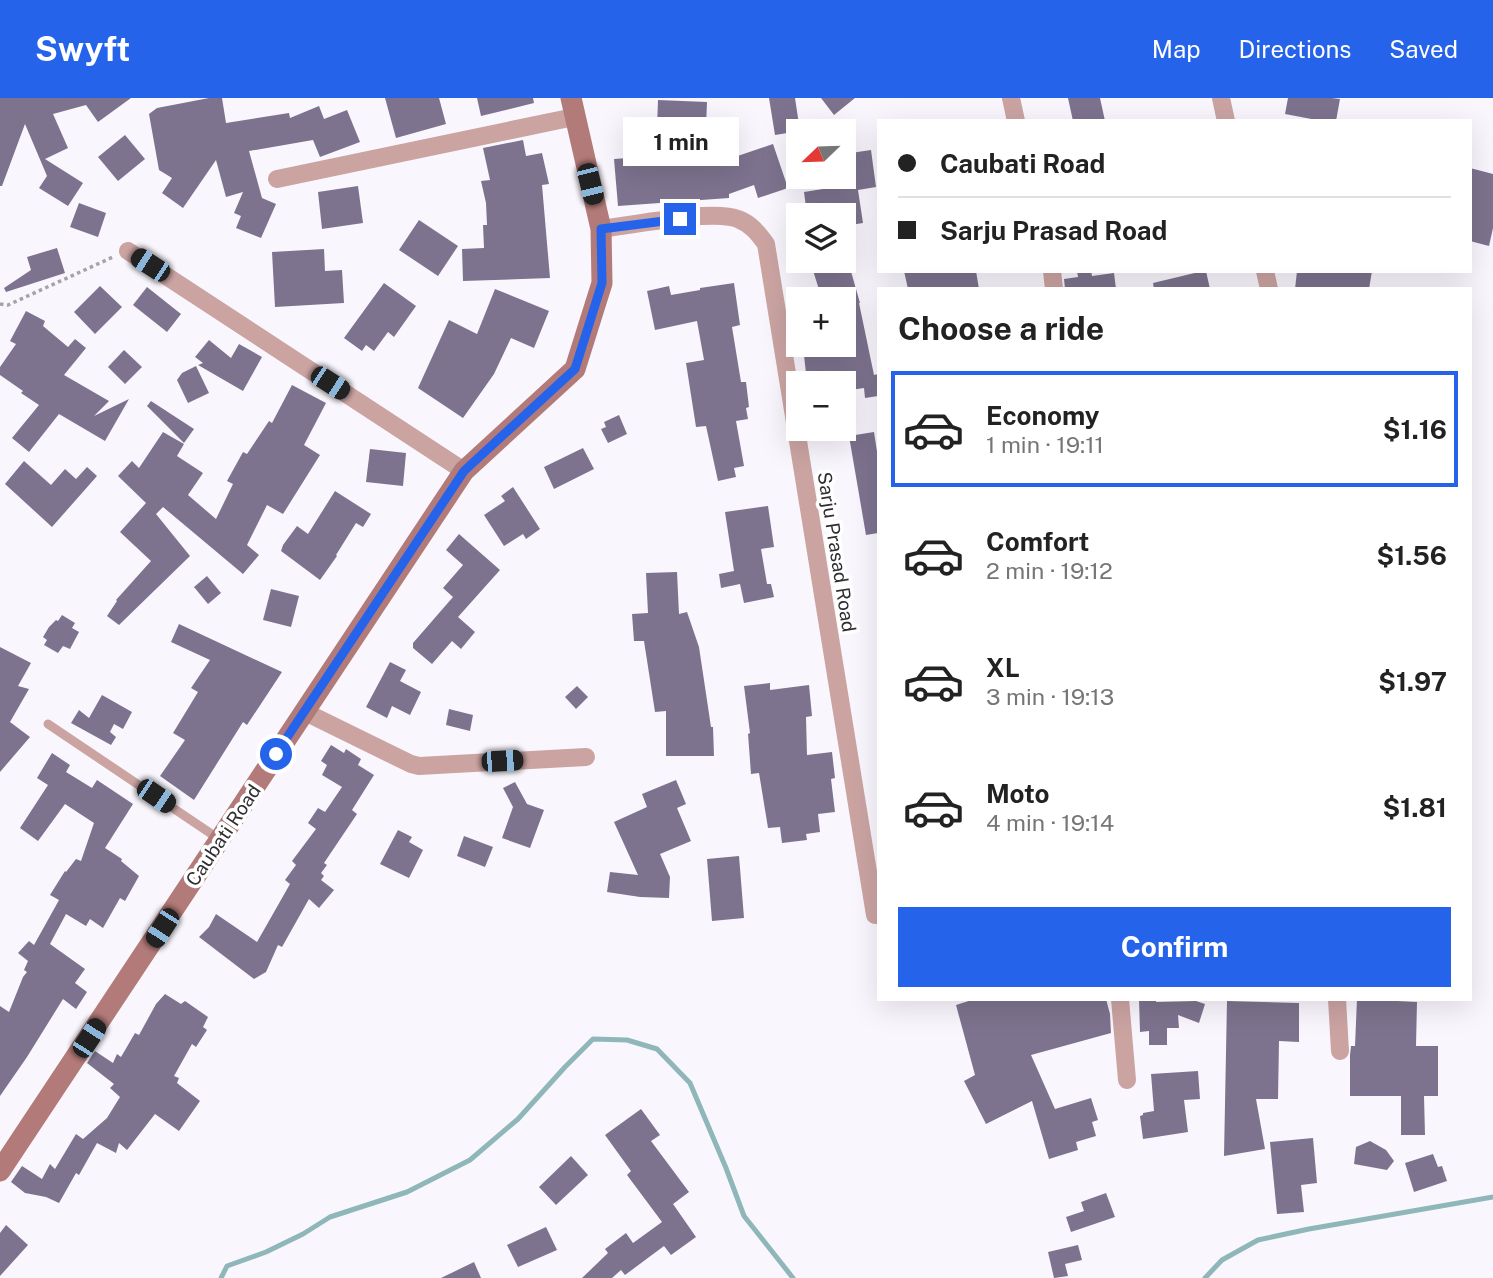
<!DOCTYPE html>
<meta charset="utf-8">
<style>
:root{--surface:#fff;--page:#f6f6f6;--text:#222;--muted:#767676;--line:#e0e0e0;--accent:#2563eb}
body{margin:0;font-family:"Public Sans",sans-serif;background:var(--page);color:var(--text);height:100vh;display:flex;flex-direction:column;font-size:26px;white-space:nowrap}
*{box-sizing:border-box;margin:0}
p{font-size:23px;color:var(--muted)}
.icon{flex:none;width:38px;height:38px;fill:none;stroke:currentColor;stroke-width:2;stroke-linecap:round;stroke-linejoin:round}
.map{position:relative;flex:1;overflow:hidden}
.side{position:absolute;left:877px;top:189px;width:595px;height:714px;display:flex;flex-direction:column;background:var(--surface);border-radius:0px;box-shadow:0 7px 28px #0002}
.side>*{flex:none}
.guide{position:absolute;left:877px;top:21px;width:595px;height:154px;border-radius:0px;box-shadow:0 7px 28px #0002;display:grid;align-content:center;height:154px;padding:0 21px;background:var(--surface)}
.needle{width:46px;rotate:247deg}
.fabs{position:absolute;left:786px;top:21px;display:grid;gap:14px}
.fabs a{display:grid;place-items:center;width:70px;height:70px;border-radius:0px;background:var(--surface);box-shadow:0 7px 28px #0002;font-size:35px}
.end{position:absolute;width:32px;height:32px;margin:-16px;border:9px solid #2563eb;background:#fff;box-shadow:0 0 0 4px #fff}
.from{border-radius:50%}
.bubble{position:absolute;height:49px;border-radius:0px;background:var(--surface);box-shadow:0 7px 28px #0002;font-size:23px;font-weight:700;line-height:49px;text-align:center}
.car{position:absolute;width:21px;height:42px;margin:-21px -10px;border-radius:9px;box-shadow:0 0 5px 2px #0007;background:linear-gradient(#222 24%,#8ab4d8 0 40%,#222 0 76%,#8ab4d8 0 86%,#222 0)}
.guide b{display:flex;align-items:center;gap:24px;height:66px;font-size:26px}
.guide b+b{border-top:2px solid var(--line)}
.guide i{width:18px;height:18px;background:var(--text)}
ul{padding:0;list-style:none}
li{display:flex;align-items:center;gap:21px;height:116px;margin:0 14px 10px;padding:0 7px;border:4px solid transparent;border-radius:0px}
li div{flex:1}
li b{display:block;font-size:26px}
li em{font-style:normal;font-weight:700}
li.current{border-color:var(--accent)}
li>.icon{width:63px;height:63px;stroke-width:1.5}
h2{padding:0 21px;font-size:32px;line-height:84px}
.primary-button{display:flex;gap:14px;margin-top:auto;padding:14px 21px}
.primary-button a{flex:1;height:80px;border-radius:0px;background:var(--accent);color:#fff;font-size:28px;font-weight:700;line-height:80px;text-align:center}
header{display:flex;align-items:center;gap:42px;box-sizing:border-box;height:98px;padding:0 35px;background:var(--accent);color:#fff}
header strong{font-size:33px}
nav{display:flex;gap:38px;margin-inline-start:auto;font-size:24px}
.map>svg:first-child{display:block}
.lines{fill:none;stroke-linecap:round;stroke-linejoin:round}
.stream{stroke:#8fb7ba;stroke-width:5}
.building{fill:#7d738f}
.path{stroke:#a4a3a7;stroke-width:3.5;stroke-dasharray:3.5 3.5;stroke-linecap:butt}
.lane{stroke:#cba4a2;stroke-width:9}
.street{stroke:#cba4a2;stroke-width:18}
.secondary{stroke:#b27a78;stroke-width:21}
.route{stroke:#2563eb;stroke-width:9}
.labels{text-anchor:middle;stroke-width:7;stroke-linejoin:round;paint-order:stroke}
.street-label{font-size:19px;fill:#2f2f31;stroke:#fff}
</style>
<header>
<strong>Swyft</strong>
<nav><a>Map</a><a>Directions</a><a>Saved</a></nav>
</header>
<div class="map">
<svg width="1493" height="1180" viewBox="0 0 1493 1180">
<rect width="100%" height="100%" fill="#f9f7fd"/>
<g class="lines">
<g class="stream">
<polyline points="221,1180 227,1168 266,1154 303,1136 330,1119 407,1094 470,1062 518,1021 565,969 593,941 627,942 657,951 690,985 726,1070 744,1118 793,1180"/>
<polyline points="1205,1180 1222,1162 1258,1142 1309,1131 1493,1099"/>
</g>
</g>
<g class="building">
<polygon points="0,0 131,0 98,24 86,7 53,16 68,50 45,61 83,85 68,108 39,90 47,78 25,26 2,88 0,88"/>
<polygon points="209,0 222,0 226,25 289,15 290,20 319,8 324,21 347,12 360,44 320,59 313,42 249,53 262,100 276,106 261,140 236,130 241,118 234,115 243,94 226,99 216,62 183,110 162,95 172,80 159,72 149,16 157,10"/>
<polygon points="385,0 439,0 446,26 396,40"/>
<polygon points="477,0 533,0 534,5 481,18"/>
<polygon points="769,0 795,0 800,33 775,37"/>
<polygon points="821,0 855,0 834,17"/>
<polygon points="1068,0 1100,0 1105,23 1073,23"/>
<polygon points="1288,0 1332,0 1340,1 1336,23 1322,23 1285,16"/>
<polygon points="658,2 707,4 705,54 725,52 726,62 773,46 788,90 758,100 754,87 729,96 729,100 618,108 614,61 656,58"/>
<polygon points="125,37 145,61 118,83 98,59"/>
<polygon points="523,42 526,58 542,55 549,86 542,87 550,180 463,183 462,151 484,150 483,127 487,127 486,105 481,83 490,82 483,50"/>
<polygon points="871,52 876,89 858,92 863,125 844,128 844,117 807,117 804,94 848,87 844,56"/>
<polygon points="1470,70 1493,76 1493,130 1489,148 1470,143"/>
<polygon points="358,88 363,125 322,131 318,94"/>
<polygon points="79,105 106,115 98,139 70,129"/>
<polygon points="419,122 458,148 438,178 399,152"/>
<polygon points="57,150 65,175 6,194 4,190 31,172 27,159"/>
<polygon points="324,151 325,173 342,172 344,205 275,209 272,154"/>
<polygon points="810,163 848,163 860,205 859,205 874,277 878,276 878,298 865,300 864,290 844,293 844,285 807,285 804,257 822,256 820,247 844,247 844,201 822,201"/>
<polygon points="904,173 976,173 979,191 908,191"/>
<polygon points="1077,173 1091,173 1092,178 1114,175 1116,191 1065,191 1064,181 1078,179"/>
<polygon points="1203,173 1206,173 1210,191 1154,191 1153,185"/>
<polygon points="1297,173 1372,173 1369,191 1295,191"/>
<polygon points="384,185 416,208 394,239 388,234 374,253 366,247 362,253 344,240"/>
<polygon points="734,185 740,227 732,229 741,284 746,284 749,309 746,310 748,321 736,323 744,368 734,370 736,379 718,383 706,328 696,329 686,265 704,262 697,223 655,232 647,193 669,188 671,197 700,192 700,190"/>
<polygon points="100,188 122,209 95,236 74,214"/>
<polygon points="147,189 181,216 167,234 133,207"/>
<polygon points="495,191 549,213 534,250 511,240 494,276 463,320 418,290 449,222 477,236"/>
<polygon points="26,213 45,223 43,228 68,249 75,241 86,250 64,277 109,303 94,318 129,301 105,343 59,316 29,354 12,340 39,307 21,295 23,293 0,277 0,269 16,246 10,243"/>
<polygon points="209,242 231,260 239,246 262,259 243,293 198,267 203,265 195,259"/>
<polygon points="124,252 142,269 125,286 108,269"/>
<polygon points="196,268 209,295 188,305 177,282 182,275"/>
<polygon points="292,287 326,305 304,347 320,357 283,416 267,407 247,447 259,457 243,476 163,409 156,416 190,458 119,527 107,518 117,503 116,502 151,463 120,434 146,405 118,378 132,363 139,370 163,334 184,346 177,358 203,375 188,397 216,421 233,386 227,383 243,354 247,356 269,323 272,325"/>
<polygon points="151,303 194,331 184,345 147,308"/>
<polygon points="619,317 627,336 608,345 601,331 606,329 604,324"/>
<polygon points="874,334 878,360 878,435 866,437 849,338"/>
<polygon points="583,350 594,371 554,391 544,369"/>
<polygon points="370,351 406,355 403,388 366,384"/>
<polygon points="24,363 51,387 65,371 76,381 87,369 97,378 52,429 5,386"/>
<polygon points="513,389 540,431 526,441 523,436 504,448 484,417 505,403 501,398"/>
<polygon points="335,393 371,416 363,429 356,425 336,457 337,458 320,482 281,453 283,447 297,428 308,436"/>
<polygon points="768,408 774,449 761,451 767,486 771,486 774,499 744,505 740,486 721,490 719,476 734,473 725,414"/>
<polygon points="459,436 500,472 458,519 475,534 461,551 452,543 432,566 413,550 413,545 453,499 443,490 463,467 446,452"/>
<polygon points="677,474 679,516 687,514 699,549 711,629 713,629 714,658 666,658 666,613 655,614 644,543 634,543 632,516 648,515 646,475"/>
<polygon points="207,478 221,495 208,506 194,489"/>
<polygon points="271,491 299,498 291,529 263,522"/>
<polygon points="62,517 75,525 72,530 79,534 70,551 63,548 58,555 44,547 47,542 43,539 49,529 56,522 58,523"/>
<polygon points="179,526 282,574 247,627 243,624 194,702 160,678 185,642 173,635 198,594 191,590 210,562 171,544"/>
<polygon points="0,549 31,565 18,588 29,591 10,624 30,639 0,674"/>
<polygon points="390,564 406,572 400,583 421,594 410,617 392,608 387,620 366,609"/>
<polygon points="770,585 770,592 809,587 812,618 806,619 807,657 832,654 835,680 831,681 835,714 818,716 820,734 806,736 807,742 782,745 780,729 768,730 759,675 751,676 748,636 750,635 744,588"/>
<polygon points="577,588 588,599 576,611 565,599"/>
<polygon points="102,597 132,614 123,631 114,626 110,634 116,639 111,647 71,625 79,612 89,620"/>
<polygon points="449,611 473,617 470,633 446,627"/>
<polygon points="331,647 344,655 346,651 361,661 358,667 374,677 352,712 357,716 324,765 327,767 321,775 324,778 321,782 334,792 319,810 309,801 282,849 278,847 266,874 254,881 199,839 209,829 216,816 257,844 290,786 285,782 296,767 292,763 316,731 308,725 318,710 325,714 342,689 322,677 327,667 321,663"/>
<polygon points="52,655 70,667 66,674 92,690 97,682 133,706 105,750 122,761 121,763 139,778 125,803 120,800 103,830 90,821 86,828 66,816 50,846 85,871 75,885 87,894 76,911 63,901 27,959 0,998 0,908 9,914 23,879 27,874 24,872 28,863 18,855 29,843 34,847 59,802 50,797 65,773 66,774 76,761 81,763 94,725 65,706 38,743 20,730 48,687 37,680"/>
<polygon points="676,682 686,706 677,710 691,743 660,756 670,779 669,800 640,799 607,794 610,774 638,777 614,724 647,709 642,696"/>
<polygon points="515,684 527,706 544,712 530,750 502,740 513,709 503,690"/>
<polygon points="398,732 412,739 409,744 423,752 409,780 380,766"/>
<polygon points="464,738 493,749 485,769 457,758"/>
<polygon points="739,758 744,820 712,823 707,761"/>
<polygon points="165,896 181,906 185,903 208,919 203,929 207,932 196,949 192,946 174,978 179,980 177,985 200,1003 179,1033 155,1016 127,1052 119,1045 116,1055 97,1045 79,1077 76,1075 59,1105 46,1099 25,1095 11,1084 22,1068 42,1081 50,1066 55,1071 76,1036 83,1041 107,1020 120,999 110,990 114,986 87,965 95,953 113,965 117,956 121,959 135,935 139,937 156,906"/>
<polygon points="975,901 1106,901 1110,916 1111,935 1031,957 1055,1011 1091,1000 1098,1022 1092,1024 1096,1038 1076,1044 1078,1052 1049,1061 1032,1003 986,1026 964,983 975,977 956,907"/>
<polygon points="1139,901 1156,901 1156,904 1196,903 1205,906 1199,925 1178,917 1179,930 1167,930 1167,947 1149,947 1149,933 1140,934"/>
<polygon points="1357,901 1417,904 1416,948 1438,948 1438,998 1424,998 1425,1037 1401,1037 1401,998 1350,998 1350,957 1351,948 1355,948"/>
<polygon points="1227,903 1299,905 1299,944 1279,943 1278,1001 1256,1001 1265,1051 1224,1058"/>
<polygon points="1198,973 1200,1001 1184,1002 1188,1034 1143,1041 1140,1018 1143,1017 1143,1015 1154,1013 1151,976"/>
<polygon points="641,1011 660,1037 651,1043 689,1094 673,1106 696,1139 671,1157 664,1148 625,1177 621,1172 612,1180 582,1180 608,1155 605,1151 626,1135 633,1145 662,1124 627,1077 631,1073 605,1037"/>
<polygon points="1313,1040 1317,1085 1301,1087 1304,1114 1277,1116 1270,1044"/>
<polygon points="1370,1043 1386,1052 1394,1063 1387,1072 1354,1066 1356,1049"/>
<polygon points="1433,1056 1438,1069 1442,1068 1447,1083 1414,1094 1405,1065"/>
<polygon points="571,1058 588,1077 556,1107 539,1089"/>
<polygon points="1106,1095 1115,1119 1071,1134 1066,1119 1084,1113 1081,1104"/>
<polygon points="6,1127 28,1147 0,1178 0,1135"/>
<polygon points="546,1129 557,1152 518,1169 507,1147"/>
<polygon points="1078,1147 1082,1162 1065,1166 1068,1178 1054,1180 1048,1154"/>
<polygon points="474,1164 481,1180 441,1180"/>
</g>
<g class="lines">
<polyline class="path" points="0,206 8,207 113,159"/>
<polyline class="lane" points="48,626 219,741"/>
<g class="street">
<polyline points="1011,0 1016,23"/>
<polyline points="1221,0 1226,23"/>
<polyline points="277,81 574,19"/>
<path d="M 601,131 C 631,127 714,111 738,121 C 751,126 758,135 766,146 L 875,817"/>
<polyline points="128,153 464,373"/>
<polyline points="1052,173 1054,191"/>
<polyline points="1265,173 1269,191"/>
<polyline points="305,614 411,666 419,668 586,659"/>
<polyline points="1120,901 1127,982"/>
<polyline points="1337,901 1340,953"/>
</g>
<polyline class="secondary" points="0,1073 464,373 575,271 602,185 601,131 571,0"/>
</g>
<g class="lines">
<polyline class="route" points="276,656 464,373 575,271 602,185 601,131 680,121"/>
</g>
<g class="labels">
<g class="street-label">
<text transform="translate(837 454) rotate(81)" y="7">Sarju Prasad Road</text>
<text transform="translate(223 737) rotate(-56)" y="7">Caubati Road</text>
</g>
</g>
</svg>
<div class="fabs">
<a><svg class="needle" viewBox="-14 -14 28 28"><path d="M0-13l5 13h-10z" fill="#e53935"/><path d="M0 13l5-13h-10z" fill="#767676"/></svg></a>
<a><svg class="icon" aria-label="layers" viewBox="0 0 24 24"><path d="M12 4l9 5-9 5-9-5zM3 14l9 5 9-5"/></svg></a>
<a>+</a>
<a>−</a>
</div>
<i class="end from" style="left:276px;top:656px"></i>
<i class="end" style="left:680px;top:121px"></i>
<div class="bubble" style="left:623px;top:19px;width:116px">1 min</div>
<i class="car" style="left:590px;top:86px;rotate:166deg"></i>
<i class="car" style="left:150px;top:167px;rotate:303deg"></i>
<i class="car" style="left:330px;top:285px;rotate:123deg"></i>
<i class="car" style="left:502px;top:663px;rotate:87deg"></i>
<i class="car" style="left:156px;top:698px;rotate:124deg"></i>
<i class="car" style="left:162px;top:830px;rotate:213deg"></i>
<i class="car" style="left:89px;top:940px;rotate:33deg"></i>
<div class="guide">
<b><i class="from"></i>Caubati Road</b>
<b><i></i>Sarju Prasad Road</b>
</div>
<section class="side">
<h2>Choose a ride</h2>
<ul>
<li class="current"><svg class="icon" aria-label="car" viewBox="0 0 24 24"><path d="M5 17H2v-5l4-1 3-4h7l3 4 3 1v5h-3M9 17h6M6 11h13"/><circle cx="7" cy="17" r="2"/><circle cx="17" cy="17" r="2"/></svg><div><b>Economy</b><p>1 min · 19:11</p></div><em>$1.16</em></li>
<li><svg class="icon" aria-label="car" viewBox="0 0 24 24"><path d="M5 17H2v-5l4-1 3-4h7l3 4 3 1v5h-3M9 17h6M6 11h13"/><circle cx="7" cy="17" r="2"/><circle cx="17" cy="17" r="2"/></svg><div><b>Comfort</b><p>2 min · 19:12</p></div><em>$1.56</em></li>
<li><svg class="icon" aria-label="car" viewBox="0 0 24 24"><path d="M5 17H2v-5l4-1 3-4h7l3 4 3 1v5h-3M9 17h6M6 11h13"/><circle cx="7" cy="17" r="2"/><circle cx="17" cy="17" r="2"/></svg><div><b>XL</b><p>3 min · 19:13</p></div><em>$1.97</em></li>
<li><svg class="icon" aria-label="car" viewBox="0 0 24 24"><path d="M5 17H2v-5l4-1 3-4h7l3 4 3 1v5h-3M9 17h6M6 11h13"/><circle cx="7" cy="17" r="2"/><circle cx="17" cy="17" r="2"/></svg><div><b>Moto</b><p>4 min · 19:14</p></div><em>$1.81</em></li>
</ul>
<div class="primary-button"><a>Confirm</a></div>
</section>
</div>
